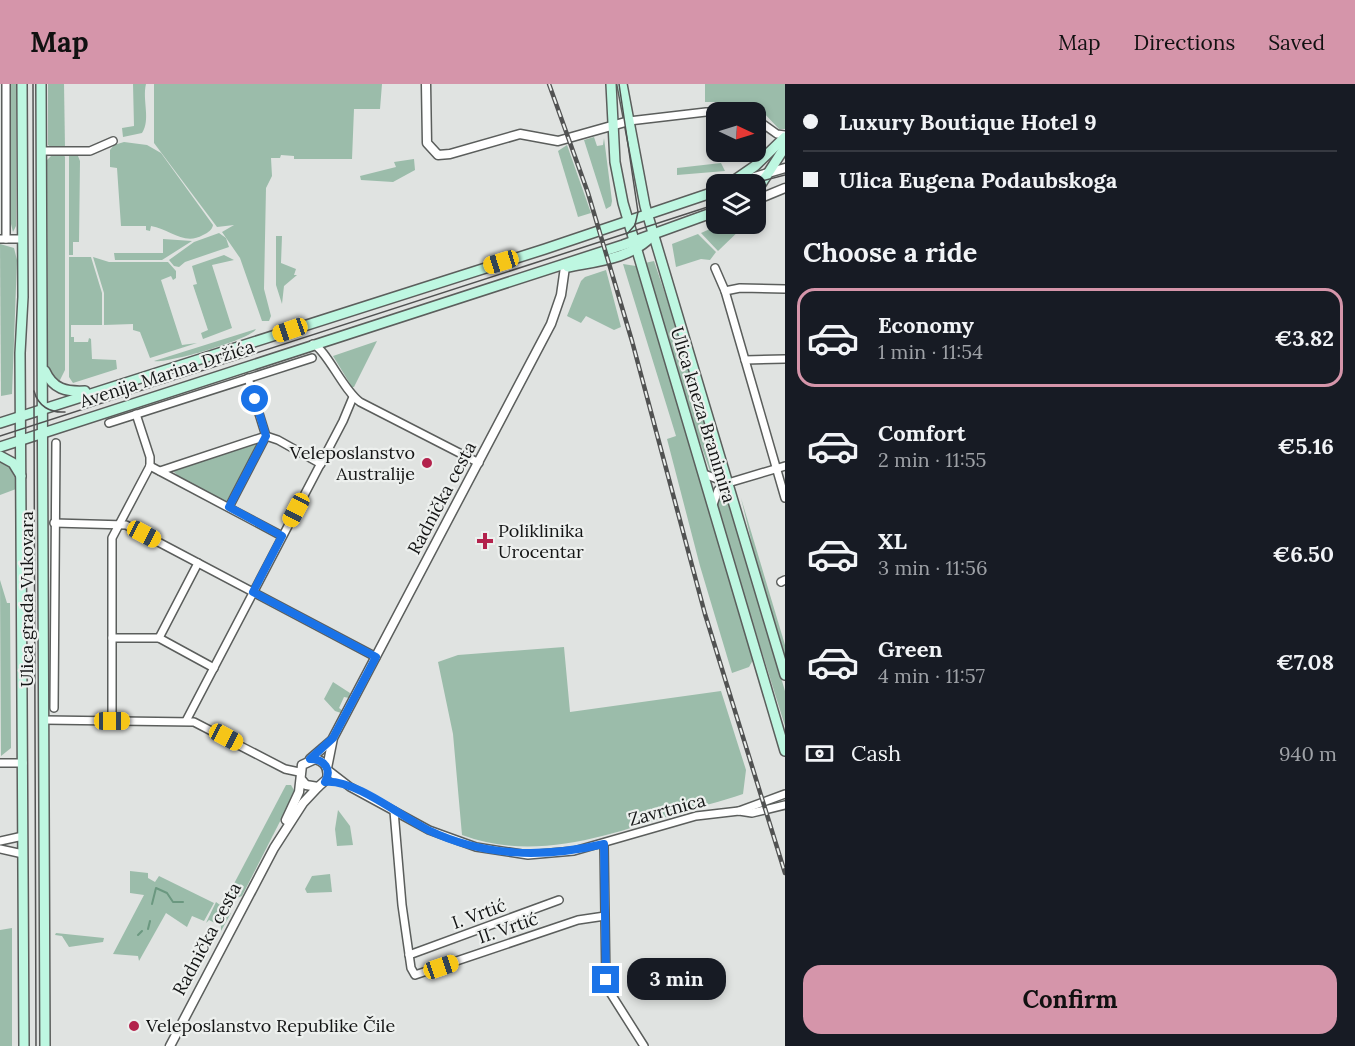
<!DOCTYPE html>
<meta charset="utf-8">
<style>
:root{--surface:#171b24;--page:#242831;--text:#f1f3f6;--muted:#9ea1a6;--line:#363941;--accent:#d595aa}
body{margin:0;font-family:Lora,serif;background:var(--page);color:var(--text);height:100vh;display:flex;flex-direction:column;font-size:22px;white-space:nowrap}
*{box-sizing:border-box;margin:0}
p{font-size:20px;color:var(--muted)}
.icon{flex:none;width:33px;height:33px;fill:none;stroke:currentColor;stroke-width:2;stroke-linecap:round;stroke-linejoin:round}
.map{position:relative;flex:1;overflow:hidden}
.panel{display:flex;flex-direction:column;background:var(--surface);width:570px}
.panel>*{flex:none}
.guide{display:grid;align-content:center;height:132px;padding:0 18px;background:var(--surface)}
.needle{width:39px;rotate:94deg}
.fabs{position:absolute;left:706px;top:18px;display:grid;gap:12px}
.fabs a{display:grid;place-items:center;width:60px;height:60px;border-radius:12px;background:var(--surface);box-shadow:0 3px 9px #0003;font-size:30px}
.end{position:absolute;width:27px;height:27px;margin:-14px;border:8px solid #1a73e8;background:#fff;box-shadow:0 0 0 3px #fff}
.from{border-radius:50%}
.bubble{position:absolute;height:42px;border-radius:18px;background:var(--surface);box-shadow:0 3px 9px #0003;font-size:20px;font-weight:800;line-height:42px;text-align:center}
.car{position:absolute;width:18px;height:36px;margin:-18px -9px;border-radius:8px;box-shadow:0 0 4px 2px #0007;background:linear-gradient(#f5c518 24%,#345 0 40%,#f5c518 0 76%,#345 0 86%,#f5c518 0)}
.guide b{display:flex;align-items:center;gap:21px;height:57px;font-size:22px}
.guide b+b{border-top:2px solid var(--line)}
.guide i{width:15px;height:15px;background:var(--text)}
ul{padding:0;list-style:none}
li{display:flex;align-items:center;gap:18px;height:99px;margin:0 12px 9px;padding:0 6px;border:3px solid transparent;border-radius:18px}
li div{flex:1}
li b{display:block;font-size:22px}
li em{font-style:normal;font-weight:800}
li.selected{border-color:var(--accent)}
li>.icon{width:54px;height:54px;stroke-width:1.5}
h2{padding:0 18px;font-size:27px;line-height:72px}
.pay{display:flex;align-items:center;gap:15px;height:66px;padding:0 18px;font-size:22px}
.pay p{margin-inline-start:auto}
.button{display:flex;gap:12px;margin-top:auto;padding:12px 18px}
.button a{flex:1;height:69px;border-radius:18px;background:var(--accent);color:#111;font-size:24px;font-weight:800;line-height:69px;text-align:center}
header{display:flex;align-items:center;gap:36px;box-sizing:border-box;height:84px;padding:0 30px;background:var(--accent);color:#111}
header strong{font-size:28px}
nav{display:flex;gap:33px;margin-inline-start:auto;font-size:21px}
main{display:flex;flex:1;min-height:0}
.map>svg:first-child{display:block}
.green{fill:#9bbcaa}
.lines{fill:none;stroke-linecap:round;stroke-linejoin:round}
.stream{stroke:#6b9880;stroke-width:2}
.minor-casing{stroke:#5b5e5c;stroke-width:10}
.tertiary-casing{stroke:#5b5e5c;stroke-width:11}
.secondary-casing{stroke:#5b5e5c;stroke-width:12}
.minor{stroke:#fff;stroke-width:7}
.tertiary{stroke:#fff;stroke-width:8}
.secondary{stroke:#bef7e1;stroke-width:9}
.tram{stroke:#515252;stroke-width:1.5}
.rail-casing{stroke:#515252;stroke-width:4.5}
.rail{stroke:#edf0ee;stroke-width:2;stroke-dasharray:7;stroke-linecap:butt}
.route{stroke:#1a73e8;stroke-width:8}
.poi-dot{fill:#b3224c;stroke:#edf0ee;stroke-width:2}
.labels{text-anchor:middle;stroke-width:4.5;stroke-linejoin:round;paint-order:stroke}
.street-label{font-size:18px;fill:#141515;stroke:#edf0ee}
.poi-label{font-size:18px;fill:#141515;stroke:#edf0ee;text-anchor:start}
</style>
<header>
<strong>Map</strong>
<nav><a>Map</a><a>Directions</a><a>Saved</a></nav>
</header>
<main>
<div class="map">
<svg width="785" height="962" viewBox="0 0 785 962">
<rect width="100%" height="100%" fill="#e0e3e1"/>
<g class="green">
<polygon points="10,0 16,0 16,142 13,148 11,140"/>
<polygon points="48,0 64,0 65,64 52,64 48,61"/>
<path d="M 133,0 L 146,0 C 142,16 151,36 142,49 L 123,53 L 122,44 L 134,42 Z"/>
<polygon points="154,0 382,0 380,25 354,25 352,75 294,75 294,72 281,71 280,74 271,74 272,92 266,104 264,205 271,232 269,237 262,237 240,174 222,148 234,141 217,143 154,59"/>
<polygon points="705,0 785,0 785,45 779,45 762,27 748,18 705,18"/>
<polygon points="594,53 597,62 603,61 604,54 612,117 611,122 606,125 584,56"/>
<path d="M 124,58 L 147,61 L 161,69 L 213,141 C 212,146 209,148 203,151 C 184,162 170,145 151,142 L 150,147 L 146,146 L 146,142 L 121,142 L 117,84 L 110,83 L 110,66 L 114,61 Z"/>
<polygon points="567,61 591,129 578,133 558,67"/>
<polygon points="52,71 64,71 65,73 65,286 58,300 48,284 47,76"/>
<polygon points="69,71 78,72 80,77 79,158 73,158 73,171 69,171"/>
<polygon points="414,75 415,86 393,98 361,96 360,92 396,83 394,78"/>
<polygon points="721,79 725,87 677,91 677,84"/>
<polygon points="721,140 746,140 718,167 701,149"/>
<polygon points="219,149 226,154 229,163 185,178 179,183 174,182 169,176 194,158"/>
<polygon points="698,150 716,168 710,176 701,175 676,183 672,160"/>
<polygon points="276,152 282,152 281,179 296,185 294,191 297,191 284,202 282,220 276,201"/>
<polygon points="163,155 192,157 162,176 115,176 114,169 163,169"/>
<polygon points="0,160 14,164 17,176 12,310 1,312"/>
<polygon points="224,171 234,176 212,181 232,244 203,255 201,249 208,246 193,201 197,200 192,182"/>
<polygon points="69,173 91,173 102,209 102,241 71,241 71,253 74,253 74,258 88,258 89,254 91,255 92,275 116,276 117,285 73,299 69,293"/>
<polygon points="93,173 109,178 168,178 176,187 176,194 173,196 171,192 161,196 182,261 197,259 150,274 140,248 133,246 133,240 104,241 104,209"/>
<polygon points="654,177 681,257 719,391 710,387 684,312 645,179"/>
<polygon points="623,180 636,182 638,187 751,566 753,576 749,583 732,589 700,482 667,355 676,352"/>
<polygon points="606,186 621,243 614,246 586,232 581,239 567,232 581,197 585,193"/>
<path d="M 256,245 C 252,255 166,280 154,277 Z"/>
<polygon points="377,257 354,303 352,303 333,272"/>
<polygon points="255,359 257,361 256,365 226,418 178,392 172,386"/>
<polygon points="0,378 9,382 16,396 16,405 0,411"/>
<polygon points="726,409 785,607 785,642 716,421 719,410"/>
<polygon points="741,414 785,561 785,576 759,489"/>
<polygon points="0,496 7,519 10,519 11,664 1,672"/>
<path d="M 564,563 L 570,628 L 721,607 L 746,686 L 743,710 C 721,718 699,722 678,729 C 607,752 534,778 462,751 L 453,650 L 438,578 L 458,571 Z"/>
<polygon points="333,598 350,609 349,614 344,613 339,624 343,627 341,629 335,627 324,615"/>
<polygon points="286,701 291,701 295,708 242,812 232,816 228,811"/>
<polygon points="338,726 350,742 353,761 337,762 335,745"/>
<polygon points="130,787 148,789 148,794 155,798 159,792 214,819 204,837 192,832 187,843 166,829 139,877 138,872 113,870 144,811 130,809"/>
<polygon points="330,790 332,808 307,809 305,805 312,792"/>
<polygon points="216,818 231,829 221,847 221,842 209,836 206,839"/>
<polygon points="12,844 12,962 0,962 0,846"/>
<polygon points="56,849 104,854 103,858 69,863 62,852 55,851"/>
</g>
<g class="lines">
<g class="stream">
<polyline points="152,820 156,804 167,809 173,818 183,818"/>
<polyline points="148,845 150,837"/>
<polyline points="138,851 142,847"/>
</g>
<defs>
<g id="minor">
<polyline points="6,0 6,155"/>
<polyline points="756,35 777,50 785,51"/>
<polyline points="629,37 706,28 740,28"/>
<polyline points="41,67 90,67 113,57"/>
<polyline points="0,155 22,155"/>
<polyline points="715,184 725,207 785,414"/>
<polyline points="725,207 740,204 785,205"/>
<path d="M 313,260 C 326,265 343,306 360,318 L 479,379"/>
<polyline points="745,276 785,275"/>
<polyline points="248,294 266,352"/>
<polyline points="136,330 150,373 150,382"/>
<polyline points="109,339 312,274"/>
<polyline points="266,352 278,356 321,380"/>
<polyline points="150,382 282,452"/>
<polyline points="160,387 266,352"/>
<polyline points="704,390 728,399 718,406 713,421"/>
<polyline points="728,399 785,382"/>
<polyline points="229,423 266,352"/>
<polyline points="54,439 126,441 376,573"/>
<polyline points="781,498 785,496"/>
<polyline points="112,554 159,554 214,584"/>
<polyline points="159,554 198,479"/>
<polyline points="54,624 56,359"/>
<polyline points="44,636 194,638 285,685 299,688"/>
<polyline points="112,637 112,454 150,382"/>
<polyline points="186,637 343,337 353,313"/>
<polyline points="0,679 23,679"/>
<polyline points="328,686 350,703 429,746 476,763 528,771 574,767 696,732 739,727 752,729 785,721"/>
<polyline points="394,727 402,821 411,884 415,891 578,836 605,832"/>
<polyline points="739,727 785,710"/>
<polyline points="0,757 23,752"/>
<polyline points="604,760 606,902 644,962"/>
<polyline points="0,765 23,770"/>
<polyline points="409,871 559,816"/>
</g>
<g id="tertiary">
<polyline points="426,0 427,59 438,71 450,70 520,50 558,57 629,37"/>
<polyline points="734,99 785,84"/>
<polyline points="756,116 785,104"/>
<polyline points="310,675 331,657"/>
<polyline points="327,684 333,654 551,240 561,211 565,183"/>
<path d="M 286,736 L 299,708 L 302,681 L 315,675 C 325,677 329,685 327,695 L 318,703 L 306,701 L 301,695"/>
<polyline points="170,962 274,764 303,719 318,703"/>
</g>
<g id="secondary">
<polyline points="22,0 23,213 20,269 24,962"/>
<polyline points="41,0 45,962"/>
<polyline points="611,0 615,78 623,119 785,667"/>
<polyline points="622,0 645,122 785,591"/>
<polyline points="729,100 755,82 785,53"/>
<polyline points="756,108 785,63"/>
<path d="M 568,183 C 598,177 630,175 652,152"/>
<path d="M 45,287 C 53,305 66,308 85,307"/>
<polyline points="0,339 545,165 717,107"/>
<polyline points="0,363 623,161 717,127"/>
<polyline points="0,372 13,379 21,392"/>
</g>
</defs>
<use href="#minor" class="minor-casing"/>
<use href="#tertiary" class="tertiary-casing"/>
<use href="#secondary" class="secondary-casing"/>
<use href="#minor" class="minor"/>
<use href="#tertiary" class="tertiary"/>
<use href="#secondary" class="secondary"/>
<g class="tram">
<polyline points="33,0 36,962"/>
<polyline points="619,0 638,128 635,141 627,150"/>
<polyline points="750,100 785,91"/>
<path d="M 34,307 C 38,322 50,329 65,328"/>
<polyline points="0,352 717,120"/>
</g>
<defs>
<polyline id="rail" points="549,0 588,109 632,257 705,530 785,789"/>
</defs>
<use href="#rail" class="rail-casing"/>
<use href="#rail" class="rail"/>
</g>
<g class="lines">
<path class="route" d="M 255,315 L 266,352 L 229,423 L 282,452 L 253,508 L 376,573 L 333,654 L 310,675 C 325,675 332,686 325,698 C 355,695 400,732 428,746 C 485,773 543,774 604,760 L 606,896"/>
</g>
<g class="poi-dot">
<circle cx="427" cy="379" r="6"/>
<path d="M482 448h6v6h6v6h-6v6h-6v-6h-6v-6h6z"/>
<circle cx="134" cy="942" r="6"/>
</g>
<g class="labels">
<g class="street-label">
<text transform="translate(167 290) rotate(-18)" y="6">Avenija Marina Držića</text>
<text transform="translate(703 331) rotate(73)" y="6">Ulica kneza Branimira</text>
<text transform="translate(442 414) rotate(-62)" y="6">Radnička cesta</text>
<text transform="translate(27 515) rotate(-90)" y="6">Ulica grada Vukovara</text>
<text transform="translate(667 726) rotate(-15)" y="6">Zavrtnica</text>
<text transform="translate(479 830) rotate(-20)" y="6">I. Vrtić</text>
<text transform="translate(508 844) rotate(-19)" y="6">II. Vrtić</text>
<text transform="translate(207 855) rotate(-62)" y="6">Radnička cesta</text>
</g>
<g class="poi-label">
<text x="415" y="375" text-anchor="end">Veleposlanstvo<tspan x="415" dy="21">Australije</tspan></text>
<text x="498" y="453">Poliklinika<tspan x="498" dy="21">Urocentar</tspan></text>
<text x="146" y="948">Veleposlanstvo Republike Čile</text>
</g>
</g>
</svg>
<div class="fabs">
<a><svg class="needle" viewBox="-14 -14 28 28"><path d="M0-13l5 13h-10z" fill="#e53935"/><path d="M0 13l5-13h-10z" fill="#9ea1a6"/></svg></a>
<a><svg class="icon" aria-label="layers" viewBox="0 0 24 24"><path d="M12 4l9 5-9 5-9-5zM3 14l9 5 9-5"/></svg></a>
</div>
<i class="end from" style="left:255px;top:315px"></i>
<i class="end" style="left:606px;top:896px"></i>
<div class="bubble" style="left:627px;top:874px;width:99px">3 min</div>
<i class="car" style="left:501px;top:178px;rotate:253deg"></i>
<i class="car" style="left:290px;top:246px;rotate:251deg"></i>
<i class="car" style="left:296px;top:426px;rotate:208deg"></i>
<i class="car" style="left:144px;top:450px;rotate:118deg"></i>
<i class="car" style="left:112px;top:637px;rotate:90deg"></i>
<i class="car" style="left:226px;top:653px;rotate:118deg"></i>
<i class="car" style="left:441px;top:883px;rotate:71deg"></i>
</div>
<section class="panel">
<div class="guide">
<b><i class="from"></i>Luxury Boutique Hotel 9</b>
<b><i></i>Ulica Eugena Podaubskoga</b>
</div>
<h2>Choose a ride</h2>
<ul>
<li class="selected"><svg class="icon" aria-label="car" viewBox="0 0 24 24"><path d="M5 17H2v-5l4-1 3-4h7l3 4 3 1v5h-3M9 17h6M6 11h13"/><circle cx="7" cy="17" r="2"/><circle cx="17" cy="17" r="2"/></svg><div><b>Economy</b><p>1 min · 11:54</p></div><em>€3.82</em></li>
<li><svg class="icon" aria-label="car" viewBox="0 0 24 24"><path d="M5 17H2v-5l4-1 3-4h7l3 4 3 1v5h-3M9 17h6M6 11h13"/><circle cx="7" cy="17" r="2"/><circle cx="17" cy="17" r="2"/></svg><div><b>Comfort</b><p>2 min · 11:55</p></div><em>€5.16</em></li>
<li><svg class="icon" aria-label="car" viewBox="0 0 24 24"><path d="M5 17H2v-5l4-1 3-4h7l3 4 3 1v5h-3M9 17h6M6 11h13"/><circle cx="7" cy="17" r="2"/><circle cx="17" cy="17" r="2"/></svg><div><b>XL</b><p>3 min · 11:56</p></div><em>€6.50</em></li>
<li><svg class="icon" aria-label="car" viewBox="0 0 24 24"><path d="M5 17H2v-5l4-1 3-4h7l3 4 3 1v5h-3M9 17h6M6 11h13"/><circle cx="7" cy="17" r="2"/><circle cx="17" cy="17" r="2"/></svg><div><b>Green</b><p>4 min · 11:57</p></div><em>€7.08</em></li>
</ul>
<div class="pay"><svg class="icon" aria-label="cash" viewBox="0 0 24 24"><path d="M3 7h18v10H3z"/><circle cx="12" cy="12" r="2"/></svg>Cash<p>940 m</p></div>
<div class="button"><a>Confirm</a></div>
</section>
</main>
